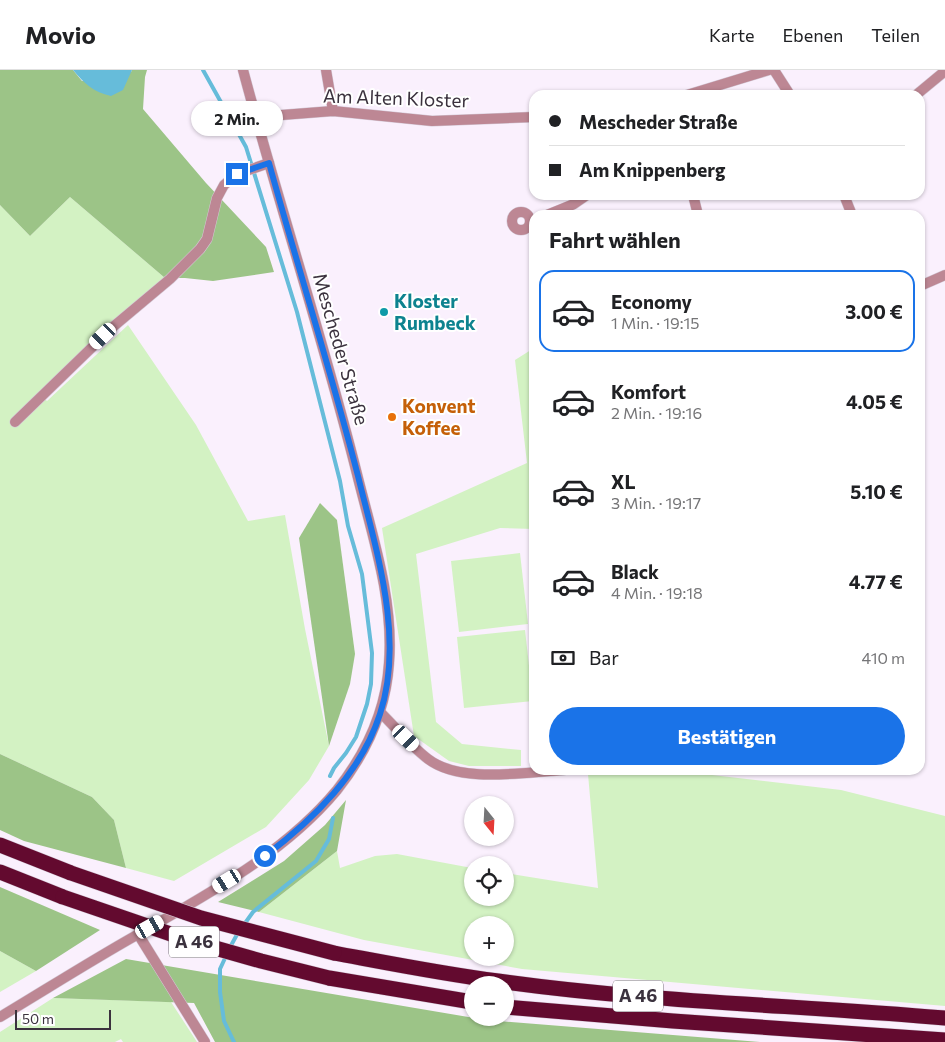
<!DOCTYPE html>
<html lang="de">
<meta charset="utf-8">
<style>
:root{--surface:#fff;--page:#f2f2f2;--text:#202124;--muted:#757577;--line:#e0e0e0;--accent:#1a73e8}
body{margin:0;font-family:Commissioner,sans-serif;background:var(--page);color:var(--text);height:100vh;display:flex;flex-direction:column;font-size:19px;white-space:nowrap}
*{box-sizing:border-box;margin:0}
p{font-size:16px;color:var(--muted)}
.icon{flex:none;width:28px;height:28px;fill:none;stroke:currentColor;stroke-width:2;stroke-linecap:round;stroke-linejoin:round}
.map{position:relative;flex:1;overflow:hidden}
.side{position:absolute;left:529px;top:140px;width:396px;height:565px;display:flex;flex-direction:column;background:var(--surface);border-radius:15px;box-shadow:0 1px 4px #0004}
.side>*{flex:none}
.hud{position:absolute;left:529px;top:20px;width:396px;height:110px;border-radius:15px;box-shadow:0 1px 4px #0004;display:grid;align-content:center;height:110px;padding:0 20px;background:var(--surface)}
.needle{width:32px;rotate:162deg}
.controls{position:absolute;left:464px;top:726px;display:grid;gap:10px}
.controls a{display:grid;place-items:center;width:50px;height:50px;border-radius:50%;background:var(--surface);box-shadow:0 1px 4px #0004;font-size:25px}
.scale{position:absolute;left:15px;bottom:12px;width:96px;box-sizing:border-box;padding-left:5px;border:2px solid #3b323e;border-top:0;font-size:14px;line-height:18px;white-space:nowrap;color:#3b323e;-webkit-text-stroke:4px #fff;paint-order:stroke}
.end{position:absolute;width:22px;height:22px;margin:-11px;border:6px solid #1a73e8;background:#fff;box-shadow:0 0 0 2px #fff}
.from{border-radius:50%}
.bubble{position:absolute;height:35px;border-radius:18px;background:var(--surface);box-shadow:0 1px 4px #0004;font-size:16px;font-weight:700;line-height:35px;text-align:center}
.car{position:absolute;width:15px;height:30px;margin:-15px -8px;border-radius:6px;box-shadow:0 0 4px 1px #0007;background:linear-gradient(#fff 24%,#345 0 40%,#fff 0 76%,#345 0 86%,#fff 0)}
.hud b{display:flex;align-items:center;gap:18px;height:48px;font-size:19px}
.hud b+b{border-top:1px solid var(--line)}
.hud i{width:12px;height:12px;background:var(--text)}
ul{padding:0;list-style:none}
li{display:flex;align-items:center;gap:15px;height:82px;margin:0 10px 8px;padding:0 10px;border:2px solid transparent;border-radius:15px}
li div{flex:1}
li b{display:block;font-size:19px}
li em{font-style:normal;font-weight:700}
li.selected{border-color:var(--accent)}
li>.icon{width:45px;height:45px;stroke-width:1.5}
h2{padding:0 20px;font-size:22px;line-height:60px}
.pay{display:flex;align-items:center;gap:12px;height:55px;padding:0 20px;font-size:19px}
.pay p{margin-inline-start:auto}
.primary-button{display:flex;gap:10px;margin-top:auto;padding:10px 20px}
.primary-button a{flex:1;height:58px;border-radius:30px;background:var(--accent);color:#fff;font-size:20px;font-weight:700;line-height:58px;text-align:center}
header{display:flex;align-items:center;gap:30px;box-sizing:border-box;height:70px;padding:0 25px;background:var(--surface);border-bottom:1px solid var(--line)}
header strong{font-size:24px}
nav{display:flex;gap:28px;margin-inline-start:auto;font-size:18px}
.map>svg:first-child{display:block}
.green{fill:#d3f2c3;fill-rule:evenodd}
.forest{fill:#9cc487}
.water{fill:#66bcda}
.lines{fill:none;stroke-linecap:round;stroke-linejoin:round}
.stream{stroke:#66bcda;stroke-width:4}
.minor-casing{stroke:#d4cad7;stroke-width:11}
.tertiary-casing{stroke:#d4cad7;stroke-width:11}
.motorway-casing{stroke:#d4cad7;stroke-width:16}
.minor{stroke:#bd8794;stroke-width:10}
.tertiary{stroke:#bd8794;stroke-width:10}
.motorway{stroke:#630a2f;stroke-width:15}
.motorway-bridge-casing{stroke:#d4cad7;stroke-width:16;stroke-linecap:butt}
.motorway-bridge{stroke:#630a2f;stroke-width:15}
.route{stroke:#1a73e8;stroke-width:6}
.culture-dot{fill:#0f9aa8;stroke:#fff;stroke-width:2}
.food-dot{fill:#e8710a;stroke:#fff;stroke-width:2}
.labels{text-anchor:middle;stroke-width:4;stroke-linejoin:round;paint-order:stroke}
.shield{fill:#fff;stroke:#767078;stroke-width:1}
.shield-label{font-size:18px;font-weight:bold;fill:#3b323e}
.street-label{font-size:19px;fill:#3b323e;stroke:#fff}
.culture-label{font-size:19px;font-weight:bold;fill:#0d838f;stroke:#fff;text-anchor:start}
.food-label{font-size:19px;font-weight:bold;fill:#c56008;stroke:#fff;text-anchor:start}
</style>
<header>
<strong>Movio</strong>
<nav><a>Karte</a><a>Ebenen</a><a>Teilen</a></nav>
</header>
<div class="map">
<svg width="945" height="972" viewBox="0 0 945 972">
<rect width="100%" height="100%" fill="#faf0fd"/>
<g class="green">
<polygon points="70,127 165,208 41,325 47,331 128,255 196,355 248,451 285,445 305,559 329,676 309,710 266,757 174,811 126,798 114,750 92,727 0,684 0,135 30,166"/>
<polygon points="534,278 534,459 500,458 416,484 436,652 462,674 521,680 521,696 469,696 449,691 414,666 382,458 527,393 515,290"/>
<polygon points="520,483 528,554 459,562 451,491"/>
<polygon points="525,560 533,631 464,638 457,567"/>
<path d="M 588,704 L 712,705 L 841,720 L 945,746 L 945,936 L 522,899 L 364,870 L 259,842 L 337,781 L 340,798 L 375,786 L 397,784 L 472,798 L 472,828 L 505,828 L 505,803 L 598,818 ZM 472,855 L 505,855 L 505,888 L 472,888 Z"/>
<polygon points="0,881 36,901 0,922"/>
<polygon points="53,928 171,932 197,972 123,972 121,969 115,972 0,972 0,962"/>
</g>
<g class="forest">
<polygon points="0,0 73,0 82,11 131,2 132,0 147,0 145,7 143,39 206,113 266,177 274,202 213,211 185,208 165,208 70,127 30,166 0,135"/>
<polygon points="320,433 337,450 355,584 350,614 329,676 299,468"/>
<polygon points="0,684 92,727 114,750 126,798 24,771 0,760"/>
<polygon points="346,730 337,781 259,842 218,832 284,791 325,755"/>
<polygon points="0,817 100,860 36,901 0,881"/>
<polygon points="126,889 486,950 760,972 215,972 194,933 53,928"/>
</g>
<path class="water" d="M 73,0 L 132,0 L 123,20 L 111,26 C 93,22 85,14 73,0 Z"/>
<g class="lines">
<g class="stream">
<polyline points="203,0 246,77 297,242 340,411 348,456 362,504 372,583 371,614 367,634 356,667 346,683 334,698 330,706"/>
<polyline points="243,856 253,842 316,791 329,769 333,748"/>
<polyline points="229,879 239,861"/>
<polyline points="226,886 220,899 220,922 224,951 234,972"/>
</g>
<defs>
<g id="minor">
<polyline points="326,0 333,41"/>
<polyline points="774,0 790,25"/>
<polyline points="687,25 769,0"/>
<polyline points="916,25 945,1"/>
<polyline points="256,47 333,41 432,51 534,47"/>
<polyline points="693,125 698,145"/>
<polyline points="844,125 852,145"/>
<circle cx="521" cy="151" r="9"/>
<polyline points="547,145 574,134 587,125"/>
<polyline points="920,216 945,205"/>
<polyline points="15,352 114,256 170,209 200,179 207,169 217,128 224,115 237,104 269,93"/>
<path d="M 381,643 C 396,658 411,676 428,689 C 461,714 523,702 564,700"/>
<polyline points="138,864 205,972"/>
</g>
<path id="tertiary" d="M 0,947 C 45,920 89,892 135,866 C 206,825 284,784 337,720 C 367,682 386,641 389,593 C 394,529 372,465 357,404 C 323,268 279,135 243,0"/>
<g id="motorway">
<polyline points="0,775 71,803"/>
<polyline points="0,802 63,827"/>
<path d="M 334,883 C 388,893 443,904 498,911 C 646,932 796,935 945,948"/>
<polyline points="329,908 472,932"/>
<polyline points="505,937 673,951 945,970"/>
</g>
</defs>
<use href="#minor" class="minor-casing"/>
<use href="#tertiary" class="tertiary-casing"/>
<use href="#motorway" class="motorway-casing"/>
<use href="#minor" class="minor"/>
<use href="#tertiary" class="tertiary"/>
<use href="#motorway" class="motorway"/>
<defs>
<g id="motorway-bridge">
<polyline points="71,803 201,848 334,883"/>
<polyline points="63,827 194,872 261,891 329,908"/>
</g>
</defs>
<use href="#motorway-bridge" class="motorway-bridge-casing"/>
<use href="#motorway-bridge" class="motorway-bridge"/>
</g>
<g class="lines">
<path class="route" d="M 237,104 L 269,93 C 298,198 331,301 358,406 C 376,480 405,568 380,644 C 361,703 314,749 265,786"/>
</g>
<circle class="culture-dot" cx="384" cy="242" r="5"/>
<circle class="food-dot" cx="392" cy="347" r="5"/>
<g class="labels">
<g class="shield">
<rect x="169" y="856.5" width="50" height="31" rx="4"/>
<rect x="613" y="910.5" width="50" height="31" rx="4"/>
</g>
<g class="shield-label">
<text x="194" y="878">A 46</text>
<text x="638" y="932">A 46</text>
</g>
<g class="street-label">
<text transform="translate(396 28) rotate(2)" y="7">Am Alten Kloster</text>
<text transform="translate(341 279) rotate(74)" y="7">Mescheder Straße</text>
</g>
<g class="culture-label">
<text x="394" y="238">Kloster<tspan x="394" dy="22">Rumbeck</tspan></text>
</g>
<g class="food-label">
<text x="402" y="343">Konvent<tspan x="402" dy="22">Koffee</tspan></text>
</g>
</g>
</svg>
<div class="controls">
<a><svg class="needle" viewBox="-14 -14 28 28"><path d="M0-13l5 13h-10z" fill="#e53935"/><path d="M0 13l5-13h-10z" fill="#757577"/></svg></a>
<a><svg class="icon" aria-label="locate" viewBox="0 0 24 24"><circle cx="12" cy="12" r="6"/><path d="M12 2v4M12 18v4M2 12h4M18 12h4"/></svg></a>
<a>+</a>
<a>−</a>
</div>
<div class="scale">50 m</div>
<i class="end from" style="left:265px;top:786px"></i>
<i class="end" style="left:237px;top:104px"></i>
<div class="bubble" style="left:191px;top:31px;width:92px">2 Min.</div>
<i class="car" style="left:103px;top:266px;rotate:226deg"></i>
<i class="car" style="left:406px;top:668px;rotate:134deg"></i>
<i class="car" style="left:227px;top:811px;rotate:239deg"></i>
<i class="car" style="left:150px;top:857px;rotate:61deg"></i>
<div class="hud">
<b><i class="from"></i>Mescheder Straße</b>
<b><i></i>Am Knippenberg</b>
</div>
<section class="side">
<h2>Fahrt wählen</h2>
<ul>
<li class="selected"><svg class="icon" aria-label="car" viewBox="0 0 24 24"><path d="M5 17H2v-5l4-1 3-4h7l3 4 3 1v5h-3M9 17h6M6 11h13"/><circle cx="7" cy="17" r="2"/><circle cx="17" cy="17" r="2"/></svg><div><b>Economy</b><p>1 Min. · 19:15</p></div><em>3.00 €</em></li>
<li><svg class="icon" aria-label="car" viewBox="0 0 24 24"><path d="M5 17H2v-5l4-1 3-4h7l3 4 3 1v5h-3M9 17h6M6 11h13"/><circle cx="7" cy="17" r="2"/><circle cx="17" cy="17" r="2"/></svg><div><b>Komfort</b><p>2 Min. · 19:16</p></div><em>4.05 €</em></li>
<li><svg class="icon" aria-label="car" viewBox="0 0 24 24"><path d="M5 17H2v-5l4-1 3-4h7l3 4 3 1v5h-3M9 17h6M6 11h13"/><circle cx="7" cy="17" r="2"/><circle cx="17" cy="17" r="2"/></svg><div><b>XL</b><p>3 Min. · 19:17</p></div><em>5.10 €</em></li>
<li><svg class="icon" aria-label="car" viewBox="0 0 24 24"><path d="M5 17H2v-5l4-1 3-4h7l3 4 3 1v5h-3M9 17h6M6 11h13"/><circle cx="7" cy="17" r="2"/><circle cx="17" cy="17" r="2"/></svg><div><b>Black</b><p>4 Min. · 19:18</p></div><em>4.77 €</em></li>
</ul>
<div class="pay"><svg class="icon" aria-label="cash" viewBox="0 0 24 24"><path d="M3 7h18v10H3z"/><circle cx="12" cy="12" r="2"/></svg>Bar<p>410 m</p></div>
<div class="primary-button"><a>Bestätigen</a></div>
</section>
</div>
